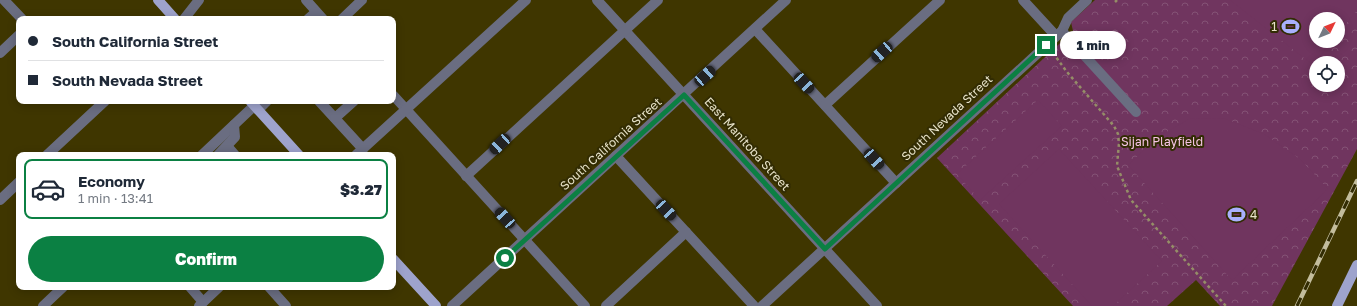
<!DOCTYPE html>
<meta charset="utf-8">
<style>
:root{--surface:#fff;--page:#f6f6f7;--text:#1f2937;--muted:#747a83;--line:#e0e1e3;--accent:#0b8043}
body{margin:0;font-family:"Golos Text",sans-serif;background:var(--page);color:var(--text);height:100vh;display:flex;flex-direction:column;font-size:15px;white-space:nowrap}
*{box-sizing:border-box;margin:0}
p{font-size:13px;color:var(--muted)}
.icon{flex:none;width:22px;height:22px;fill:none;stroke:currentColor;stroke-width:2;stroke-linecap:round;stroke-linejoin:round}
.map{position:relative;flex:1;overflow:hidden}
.side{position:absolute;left:16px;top:152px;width:380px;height:138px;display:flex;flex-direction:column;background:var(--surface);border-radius:8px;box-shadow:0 2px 10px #0003}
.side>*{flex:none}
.guide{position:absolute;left:16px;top:16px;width:380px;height:88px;border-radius:8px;box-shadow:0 2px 10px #0003;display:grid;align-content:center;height:88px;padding:0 12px;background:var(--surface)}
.needle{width:26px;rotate:47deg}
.buttons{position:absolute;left:1309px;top:12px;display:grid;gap:8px}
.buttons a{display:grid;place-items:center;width:36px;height:36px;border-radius:50%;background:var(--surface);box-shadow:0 2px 10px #0003;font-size:20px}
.end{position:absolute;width:18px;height:18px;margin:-9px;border:5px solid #0b8043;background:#fff;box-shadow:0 0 0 2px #fff}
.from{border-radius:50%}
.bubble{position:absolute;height:28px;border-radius:14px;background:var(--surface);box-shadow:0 2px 10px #0003;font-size:13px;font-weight:800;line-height:28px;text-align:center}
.car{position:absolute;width:12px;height:24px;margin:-12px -6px;border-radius:5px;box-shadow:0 0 3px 1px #0007;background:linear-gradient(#222 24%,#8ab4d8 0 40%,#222 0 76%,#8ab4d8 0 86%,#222 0)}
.guide b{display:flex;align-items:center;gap:14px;height:38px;font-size:15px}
.guide b+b{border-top:1px solid var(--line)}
.guide i{width:10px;height:10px;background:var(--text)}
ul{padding:7px 0 0;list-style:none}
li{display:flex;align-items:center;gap:12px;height:60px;margin:0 8px 6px;padding:0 4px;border:2px solid transparent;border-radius:8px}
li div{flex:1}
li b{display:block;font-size:15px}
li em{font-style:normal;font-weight:800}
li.selected{border-color:var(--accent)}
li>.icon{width:36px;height:36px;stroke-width:1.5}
.action{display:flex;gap:8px;margin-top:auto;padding:8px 12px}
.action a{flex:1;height:46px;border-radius:24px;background:var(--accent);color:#fff;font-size:16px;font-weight:800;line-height:46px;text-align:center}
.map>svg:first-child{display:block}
.park{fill:url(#park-crowns);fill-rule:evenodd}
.pitch{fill:#70355f}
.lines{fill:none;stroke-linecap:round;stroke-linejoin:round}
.path{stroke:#958e67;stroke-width:2.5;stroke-dasharray:3 3;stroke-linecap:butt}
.minor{stroke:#6a6d81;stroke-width:10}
.major{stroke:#9ea3cc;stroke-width:10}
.rail-casing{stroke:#c3bd9d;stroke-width:4.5}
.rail{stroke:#322c03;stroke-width:3;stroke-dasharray:9;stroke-linecap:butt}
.route{stroke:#0b8043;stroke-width:5}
.labels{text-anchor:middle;stroke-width:4;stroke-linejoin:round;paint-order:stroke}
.poi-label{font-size:12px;fill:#e8e3c9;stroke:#322c03;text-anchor:end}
.street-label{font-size:12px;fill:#e8e3c9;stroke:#322c03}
.park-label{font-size:12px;fill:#f6c4e5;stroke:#322c03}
</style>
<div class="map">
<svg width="1357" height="306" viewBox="0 0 1357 306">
<defs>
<pattern id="park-crowns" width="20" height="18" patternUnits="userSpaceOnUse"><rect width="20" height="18" fill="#70355f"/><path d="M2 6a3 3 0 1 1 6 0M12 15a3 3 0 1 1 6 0" fill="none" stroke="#845275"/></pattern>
</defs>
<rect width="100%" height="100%" fill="#3f3600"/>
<path class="park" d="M 1095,0 L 1357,0 L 1357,149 L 1272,306 L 1220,306 L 1196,280 L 1167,306 L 1073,306 L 937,158 L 1073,31 L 1071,22 ZM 1316,19 L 1338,19 L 1338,41 L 1316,41 ZM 1316,63 L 1338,63 L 1338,85 L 1316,85 Z"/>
<g class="pitch">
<polygon points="1230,0 1357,0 1357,10 1338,34 1338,19 1316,19 1316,41 1332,41 1313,65"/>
<polygon points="1038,100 1062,126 980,200 957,174"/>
<polygon points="1223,118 1264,134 1300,159 1328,189 1232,280 1128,165 1158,137 1189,119"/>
<polygon points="1059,149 1162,261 1113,306 1092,306 999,204"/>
</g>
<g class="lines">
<g class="path">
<polyline points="1115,2 1117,0"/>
<polyline points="1053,53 1067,72 1114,126 1118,134 1119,143 1117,166 1131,200 1226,306"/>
</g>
<g class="minor">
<polyline points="4,0 22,19"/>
<polyline points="306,0 323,19"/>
<polyline points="597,0 877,306"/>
<polyline points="1023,0 1056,36"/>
<polyline points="184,19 199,0"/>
<polyline points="308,19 316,12"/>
<polyline points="342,19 362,0"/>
<polyline points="755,29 896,183"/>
<polyline points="1062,31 1136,112"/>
<polyline points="0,53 19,35"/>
<polyline points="393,95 585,306"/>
<polyline points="319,101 363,149"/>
<polyline points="825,105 940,0"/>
<polyline points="258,110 267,101"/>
<polyline points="335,118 354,101"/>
<polyline points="228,147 235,155"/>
<polyline points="47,155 105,101"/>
<polyline points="202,155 254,106"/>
<polyline points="218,155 235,137 234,125"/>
<polyline points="356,155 526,0"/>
<polyline points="616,156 754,306"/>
<polyline points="466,176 658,0"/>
<polyline points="0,200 19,182"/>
<polyline points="190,287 203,302"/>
<polyline points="269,287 286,306"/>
<polyline points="43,306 63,287"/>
<polyline points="199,306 219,287"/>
<polyline points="452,306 786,0"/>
<polyline points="606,306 686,232"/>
<polyline points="762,306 1062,31 1068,18 1087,0"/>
</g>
<g class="major">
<polyline points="158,0 175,19"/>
<polyline points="250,101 299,155"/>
<polyline points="393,259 436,306"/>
<polyline points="1337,306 1357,265"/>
</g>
<defs>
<polyline id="rail" points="1297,306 1357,181"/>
</defs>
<use href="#rail" class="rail-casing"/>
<use href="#rail" class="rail"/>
</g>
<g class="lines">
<polyline class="route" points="505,258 684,95 825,249 1046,45"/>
</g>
<defs>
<symbol id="stadium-bare" viewBox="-9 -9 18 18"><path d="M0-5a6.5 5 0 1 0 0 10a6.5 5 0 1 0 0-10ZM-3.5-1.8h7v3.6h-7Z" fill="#a9b0fc" stroke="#322c03" stroke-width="2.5" paint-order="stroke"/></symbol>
</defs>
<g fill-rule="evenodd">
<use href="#stadium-bare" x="1278" y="14" width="25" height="25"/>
<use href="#stadium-bare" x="1224" y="202" width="25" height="25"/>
</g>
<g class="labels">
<g class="poi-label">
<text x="1277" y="31">1</text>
<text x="1250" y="219" text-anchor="start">4</text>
</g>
<g class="street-label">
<text transform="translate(947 118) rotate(-43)" y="4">South Nevada Street</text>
<text transform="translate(611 144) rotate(-42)" y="4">South California Street</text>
<text transform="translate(747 144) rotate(48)" y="4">East Manitoba Street</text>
</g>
<g class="park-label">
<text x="1162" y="146">Sijan Playfield</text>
</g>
</g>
</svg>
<div class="buttons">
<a><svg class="needle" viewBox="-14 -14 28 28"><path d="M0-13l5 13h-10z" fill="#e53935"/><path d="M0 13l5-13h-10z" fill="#747a83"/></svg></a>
<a><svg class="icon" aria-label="locate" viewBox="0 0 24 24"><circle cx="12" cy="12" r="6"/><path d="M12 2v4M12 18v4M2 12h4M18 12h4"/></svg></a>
</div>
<i class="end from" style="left:505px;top:258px"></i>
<i class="end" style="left:1046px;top:45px"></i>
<div class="bubble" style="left:1060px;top:31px;width:66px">1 min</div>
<i class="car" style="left:882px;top:52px;rotate:228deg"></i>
<i class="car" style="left:705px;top:76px;rotate:48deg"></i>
<i class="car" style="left:804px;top:83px;rotate:137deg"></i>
<i class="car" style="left:500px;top:144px;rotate:227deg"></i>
<i class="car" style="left:874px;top:159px;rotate:138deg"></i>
<i class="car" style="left:666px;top:210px;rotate:137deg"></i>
<i class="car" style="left:505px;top:218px;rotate:318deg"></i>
<div class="guide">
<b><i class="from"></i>South California Street</b>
<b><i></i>South Nevada Street</b>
</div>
<section class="side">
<ul>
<li class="selected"><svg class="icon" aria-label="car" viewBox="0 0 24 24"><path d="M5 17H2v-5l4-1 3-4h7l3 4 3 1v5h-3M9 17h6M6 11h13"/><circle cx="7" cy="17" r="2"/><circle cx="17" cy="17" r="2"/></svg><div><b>Economy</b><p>1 min · 13:41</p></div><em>$3.27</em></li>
</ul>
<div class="action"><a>Confirm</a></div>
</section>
</div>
